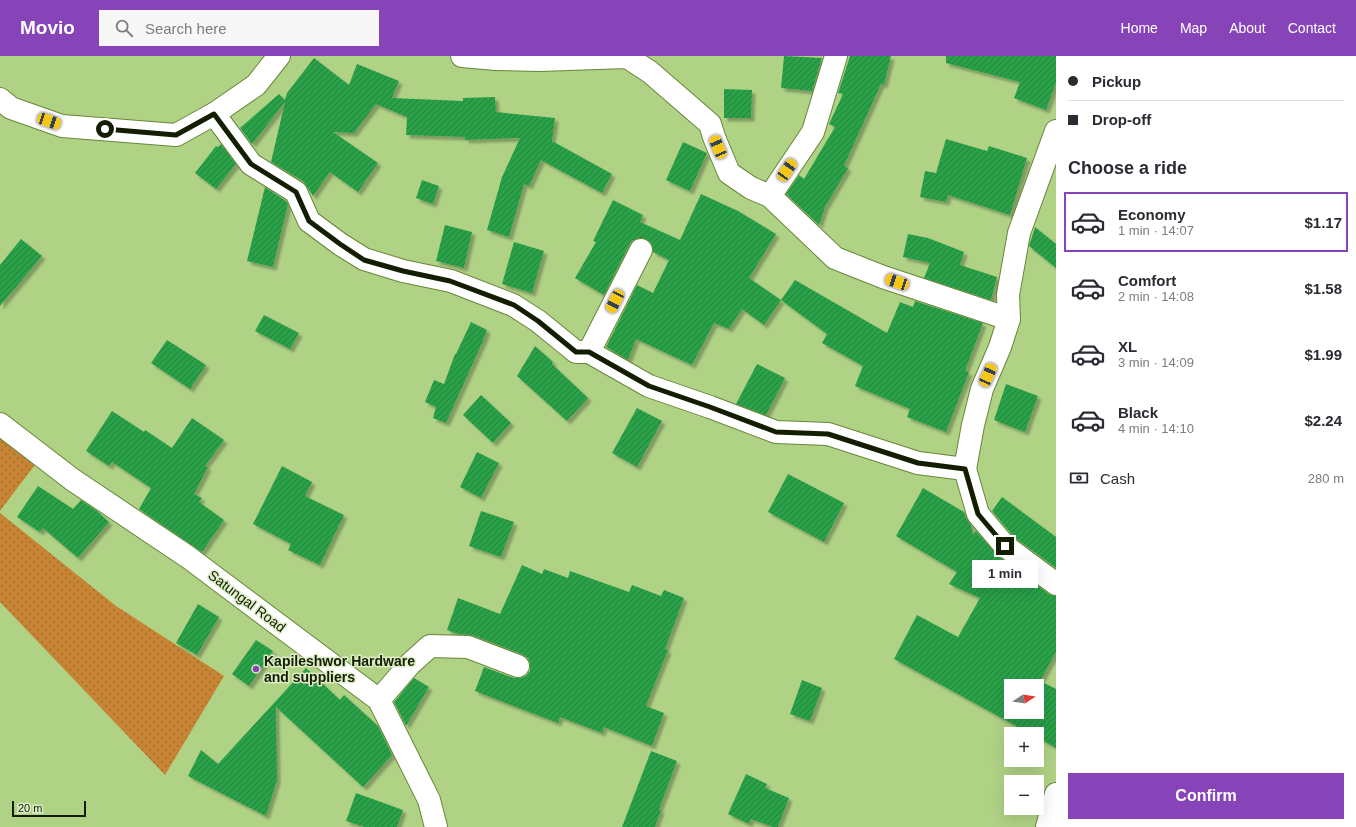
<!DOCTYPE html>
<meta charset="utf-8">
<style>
:root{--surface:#fff;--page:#f7f7f7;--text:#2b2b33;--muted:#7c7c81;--line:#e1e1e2;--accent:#8744b8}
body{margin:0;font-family:Helvetica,sans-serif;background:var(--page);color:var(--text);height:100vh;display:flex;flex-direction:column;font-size:15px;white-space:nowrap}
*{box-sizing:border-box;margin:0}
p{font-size:13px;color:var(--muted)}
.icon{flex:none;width:22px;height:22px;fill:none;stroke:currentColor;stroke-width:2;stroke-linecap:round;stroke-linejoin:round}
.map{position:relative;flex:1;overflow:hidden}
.panel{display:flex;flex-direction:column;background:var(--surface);width:300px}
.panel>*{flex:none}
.banner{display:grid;align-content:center;height:88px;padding:0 12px;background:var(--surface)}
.needle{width:26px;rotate:78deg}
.tools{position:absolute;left:1004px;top:623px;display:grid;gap:8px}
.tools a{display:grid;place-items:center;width:40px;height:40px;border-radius:0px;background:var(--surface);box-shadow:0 4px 16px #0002;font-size:20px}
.scale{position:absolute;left:12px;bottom:10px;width:74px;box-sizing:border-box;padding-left:4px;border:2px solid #131e01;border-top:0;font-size:11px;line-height:14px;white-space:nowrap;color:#131e01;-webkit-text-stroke:3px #dbecc6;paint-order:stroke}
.end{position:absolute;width:18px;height:18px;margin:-9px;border:5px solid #131e01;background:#fff;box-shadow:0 0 0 2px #fff}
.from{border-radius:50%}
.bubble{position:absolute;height:28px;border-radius:0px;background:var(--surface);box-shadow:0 4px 16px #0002;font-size:13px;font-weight:700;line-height:28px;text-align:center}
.car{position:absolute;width:12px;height:24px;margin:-12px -6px;border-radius:5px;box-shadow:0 0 3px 1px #0007;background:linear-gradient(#f5c518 24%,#345 0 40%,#f5c518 0 76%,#345 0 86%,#f5c518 0)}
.banner b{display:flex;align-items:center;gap:14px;height:38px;font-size:15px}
.banner b+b{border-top:1px solid var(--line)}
.banner i{width:10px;height:10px;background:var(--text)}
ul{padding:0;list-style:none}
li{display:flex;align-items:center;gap:12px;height:60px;margin:0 8px 6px;padding:0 4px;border:2px solid transparent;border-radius:0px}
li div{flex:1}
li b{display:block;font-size:15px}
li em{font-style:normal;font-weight:700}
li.on{border-color:var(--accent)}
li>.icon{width:36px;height:36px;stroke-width:1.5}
h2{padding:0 12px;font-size:18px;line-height:48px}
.pay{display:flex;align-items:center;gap:10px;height:44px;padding:0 12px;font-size:15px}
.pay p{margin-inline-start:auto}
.primary-button{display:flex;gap:8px;margin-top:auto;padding:8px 12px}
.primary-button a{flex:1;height:46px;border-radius:0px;background:var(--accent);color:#fff;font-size:16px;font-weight:700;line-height:46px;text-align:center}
header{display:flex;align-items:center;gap:24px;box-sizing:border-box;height:56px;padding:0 20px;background:var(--accent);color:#fff}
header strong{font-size:19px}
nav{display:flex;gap:22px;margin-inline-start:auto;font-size:14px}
.search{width:280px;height:36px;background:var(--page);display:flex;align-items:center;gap:10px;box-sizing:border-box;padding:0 14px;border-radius:0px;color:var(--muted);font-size:15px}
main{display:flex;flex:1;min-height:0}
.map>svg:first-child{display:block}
.grass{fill:url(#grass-dots)}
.building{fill:url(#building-hatch);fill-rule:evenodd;filter:url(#shadow)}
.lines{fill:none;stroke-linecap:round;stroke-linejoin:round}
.street-casing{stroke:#68863b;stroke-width:24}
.street{stroke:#fff;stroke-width:22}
.route{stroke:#131e01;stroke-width:5}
.poi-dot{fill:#8744b8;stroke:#dbecc6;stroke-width:1.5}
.labels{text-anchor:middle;stroke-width:3;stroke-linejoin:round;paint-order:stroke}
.street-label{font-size:14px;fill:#131e01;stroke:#dbecc6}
.poi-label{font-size:14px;font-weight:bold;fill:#131e01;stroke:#dbecc6;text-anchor:start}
</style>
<header>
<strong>Movio</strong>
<div class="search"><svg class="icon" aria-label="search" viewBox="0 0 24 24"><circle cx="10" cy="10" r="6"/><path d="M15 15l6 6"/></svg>Search here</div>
<nav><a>Home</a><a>Map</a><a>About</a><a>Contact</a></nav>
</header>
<main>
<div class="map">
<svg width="1056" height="771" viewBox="0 0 1056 771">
<defs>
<pattern id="grass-dots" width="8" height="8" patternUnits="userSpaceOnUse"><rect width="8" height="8" fill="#c68434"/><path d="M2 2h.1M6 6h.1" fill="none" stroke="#a06b2a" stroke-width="1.8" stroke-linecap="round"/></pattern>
<pattern id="building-hatch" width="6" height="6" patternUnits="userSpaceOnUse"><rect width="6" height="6" fill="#2ba149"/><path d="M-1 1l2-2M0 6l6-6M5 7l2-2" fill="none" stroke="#24833a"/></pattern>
<filter id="shadow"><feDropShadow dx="3.5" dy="3.5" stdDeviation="1" flood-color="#0004"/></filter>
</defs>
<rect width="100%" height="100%" fill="#b0d285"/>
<g class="grass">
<polygon points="0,378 37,406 0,455"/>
<polygon points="0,457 116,550 224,620 165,719 0,546"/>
</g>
<g class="building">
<polygon points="784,0 822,2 812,35 781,32"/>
<polygon points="850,0 891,0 884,29 881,28 844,110 848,112 825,151 819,169 786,138 799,119 804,123 835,71 829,68 843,38 838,37"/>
<polygon points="946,0 1056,0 1056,27 1046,54 1014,42 1020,26 946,7"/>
<polygon points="314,2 349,29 357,8 399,25 392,42 463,45 463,42 495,41 496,56 555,62 552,85 612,118 602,137 541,104 529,130 524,128 509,181 487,174 502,121 520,82 465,84 465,81 406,79 407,61 376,48 354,77 333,76 378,107 358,136 330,116 313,140 303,125 271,106 285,46 252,88 240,72 279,38 285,44 287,37"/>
<polygon points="724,33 752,34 751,62 724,62"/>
<polygon points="946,83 987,95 989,90 1027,102 1010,159 948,139 946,146 920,141 925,115 936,117"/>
<polygon points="683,86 707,97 690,135 666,124"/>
<polygon points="221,88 236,108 216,133 195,117 216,90 218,91"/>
<polygon points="422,124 439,130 433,148 416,142"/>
<polygon points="265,131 286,145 288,148 273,211 247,205"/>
<polygon points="701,138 738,155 776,178 749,222 781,244 764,269 742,253 729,273 714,267 692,309 636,283 628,304 606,291 637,229 653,237 669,204 653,196 651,187 646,183 640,182 631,185 604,239 575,222 596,186 593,185 613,144 643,159 640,166 680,184"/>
<polygon points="445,169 472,176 464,212 436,205"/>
<polygon points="1035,171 1056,188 1056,212 1029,190"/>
<polygon points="908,178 928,182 964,196 960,209 997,221 991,244 924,222 930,207 903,201"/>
<polygon points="21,183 42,200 0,250 0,209"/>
<polygon points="514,186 544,195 532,237 502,228"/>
<polygon points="795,224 887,277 900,246 913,251 915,245 983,267 965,315 969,316 946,376 907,361 910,353 855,330 863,310 822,287 827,278 781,244"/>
<polygon points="264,259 299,277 290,293 255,275"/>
<polygon points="471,266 487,274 483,285 446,367 433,362 436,351 425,346 434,324 444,328 455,298 456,298"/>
<polygon points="167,284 206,309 190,333 151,307"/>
<polygon points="535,290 553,306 552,308 588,342 567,365 517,320"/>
<polygon points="757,308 785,322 766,359 736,348"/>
<polygon points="1006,328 1038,340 1025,376 994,364"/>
<polygon points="481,339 511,367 493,387 463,359"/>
<polygon points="637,352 662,365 637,411 612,397"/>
<polygon points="112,355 144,376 145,374 172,392 192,362 224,384 205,410 208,411 194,438 202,442 199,446 224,464 202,496 139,453 151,432 112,406 109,410 86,395"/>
<polygon points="477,396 499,407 481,442 460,431"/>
<polygon points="282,410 312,426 305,440 344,459 320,509 288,494 291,488 253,468"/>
<polygon points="788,418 844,447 824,486 768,456"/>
<polygon points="38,430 73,453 81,444 97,455 109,466 78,502 43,472 40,476 17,461"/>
<path d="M 923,432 L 964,456 L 966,462 L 971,469 L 973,479 L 976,475 L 998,500 L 1049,538 L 1056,540 L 1056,596 L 1040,625 L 1056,633 L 1056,692 L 1037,681 L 1037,678 L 1031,678 L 894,603 L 917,559 L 958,581 L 980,542 L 949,528 L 957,516 L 896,480 ZM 1011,630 L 1037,630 L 1037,656 L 1011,656 Z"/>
<polygon points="1002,441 1056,481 1056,512 1014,481 992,455"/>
<polygon points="481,455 514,466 501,501 469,490"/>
<polygon points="522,509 542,518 544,513 568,522 570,515 629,536 632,529 661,540 664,534 684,542 665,593 668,594 646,650 664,657 652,690 604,671 602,677 560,661 558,667 475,635 484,611 514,622 520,622 526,620 530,615 530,608 528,602 522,598 472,579 458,578 447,574 458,542 500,558"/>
<polygon points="198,548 219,561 197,599 176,587"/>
<polygon points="256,584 273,595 249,630 232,618"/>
<polygon points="306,612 340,644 344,639 378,670 392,699 363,731 276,651 277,724 266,760 188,720 201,694 218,708"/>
<polygon points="414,622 429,631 406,670 394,646"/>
<polygon points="802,624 822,632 810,665 790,658"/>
<polygon points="651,695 677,705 659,753 661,754 655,771 622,771"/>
<polygon points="746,718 767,728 765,732 789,742 778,771 773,771 751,763 749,768 728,758"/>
<polygon points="356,737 403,754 397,771 365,771 346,765"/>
</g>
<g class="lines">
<defs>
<g id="street">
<polyline points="462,0 496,3 539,4 627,1 650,16 710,68 714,81 729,117 751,132 770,140 813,76 836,0"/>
<polyline points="0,43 11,52 62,70 176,79 214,58 256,29 279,0"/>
<polyline points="214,58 251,108 296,136 309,165 340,188 364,203 403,215 451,225 513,249 538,265 576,296 589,296"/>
<polyline points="770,140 835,202 883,221 1009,263 1000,291 982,333 973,369 965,413"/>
<polyline points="641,194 589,296 649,330 710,351 776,376 828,378 918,407 965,413 978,458 1005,490 1056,528"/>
<polyline points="1009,263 1008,239 1019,177 1056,75"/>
<polyline points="0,368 73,424 188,501 379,644 429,744 436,771"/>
<polyline points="379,644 410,608 430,590 468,591 518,610"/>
<polyline points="1047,771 1056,738"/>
</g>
</defs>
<use href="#street" class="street-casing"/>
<use href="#street" class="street"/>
</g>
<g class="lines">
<polyline class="route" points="105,73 176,79 214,58 251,108 296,136 309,165 340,188 364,204 403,215 450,225 514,249 538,265 576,296 589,296 649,330 710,351 776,376 828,378 918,407 965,413 978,458 1005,490"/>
</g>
<circle class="poi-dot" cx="256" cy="613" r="4"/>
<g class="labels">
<g class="street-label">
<text transform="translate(247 545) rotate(37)" y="5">Satungal Road</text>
</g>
<g class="poi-label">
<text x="264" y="610">Kapileshwor Hardware<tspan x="264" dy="16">and suppliers</tspan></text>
</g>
</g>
</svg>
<div class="tools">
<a><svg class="needle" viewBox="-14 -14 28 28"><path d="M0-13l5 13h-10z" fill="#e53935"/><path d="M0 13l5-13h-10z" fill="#7c7c81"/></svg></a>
<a>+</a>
<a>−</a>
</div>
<div class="scale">20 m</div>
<i class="end from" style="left:105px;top:73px"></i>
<i class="end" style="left:1005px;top:490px"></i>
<div class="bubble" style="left:972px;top:504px;width:66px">1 min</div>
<i class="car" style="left:49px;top:65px;rotate:109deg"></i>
<i class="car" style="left:718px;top:91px;rotate:337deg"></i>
<i class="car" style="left:787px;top:114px;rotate:34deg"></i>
<i class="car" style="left:897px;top:226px;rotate:289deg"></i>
<i class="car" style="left:615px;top:245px;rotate:207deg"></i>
<i class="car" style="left:988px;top:319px;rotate:24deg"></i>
</div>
<section class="panel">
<div class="banner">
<b><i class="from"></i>Pickup</b>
<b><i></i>Drop-off</b>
</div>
<h2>Choose a ride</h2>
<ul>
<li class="on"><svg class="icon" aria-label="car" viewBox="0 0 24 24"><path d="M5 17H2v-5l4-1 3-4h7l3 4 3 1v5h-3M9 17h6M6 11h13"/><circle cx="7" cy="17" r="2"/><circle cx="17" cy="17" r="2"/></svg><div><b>Economy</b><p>1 min · 14:07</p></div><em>$1.17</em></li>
<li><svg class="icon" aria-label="car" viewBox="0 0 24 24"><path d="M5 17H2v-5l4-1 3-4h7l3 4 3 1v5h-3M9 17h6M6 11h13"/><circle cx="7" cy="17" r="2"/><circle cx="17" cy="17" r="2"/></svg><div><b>Comfort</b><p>2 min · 14:08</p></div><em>$1.58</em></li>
<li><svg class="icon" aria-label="car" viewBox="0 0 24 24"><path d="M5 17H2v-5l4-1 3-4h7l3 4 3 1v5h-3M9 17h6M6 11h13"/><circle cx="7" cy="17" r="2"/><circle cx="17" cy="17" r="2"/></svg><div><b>XL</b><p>3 min · 14:09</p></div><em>$1.99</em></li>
<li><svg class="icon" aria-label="car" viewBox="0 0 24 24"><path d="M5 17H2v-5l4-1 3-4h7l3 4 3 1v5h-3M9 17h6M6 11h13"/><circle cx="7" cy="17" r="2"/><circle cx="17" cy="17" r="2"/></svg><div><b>Black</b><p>4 min · 14:10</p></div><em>$2.24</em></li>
</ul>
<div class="pay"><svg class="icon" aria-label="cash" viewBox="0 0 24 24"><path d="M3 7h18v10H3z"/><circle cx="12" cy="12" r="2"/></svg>Cash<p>280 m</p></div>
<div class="primary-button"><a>Confirm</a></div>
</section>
</main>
